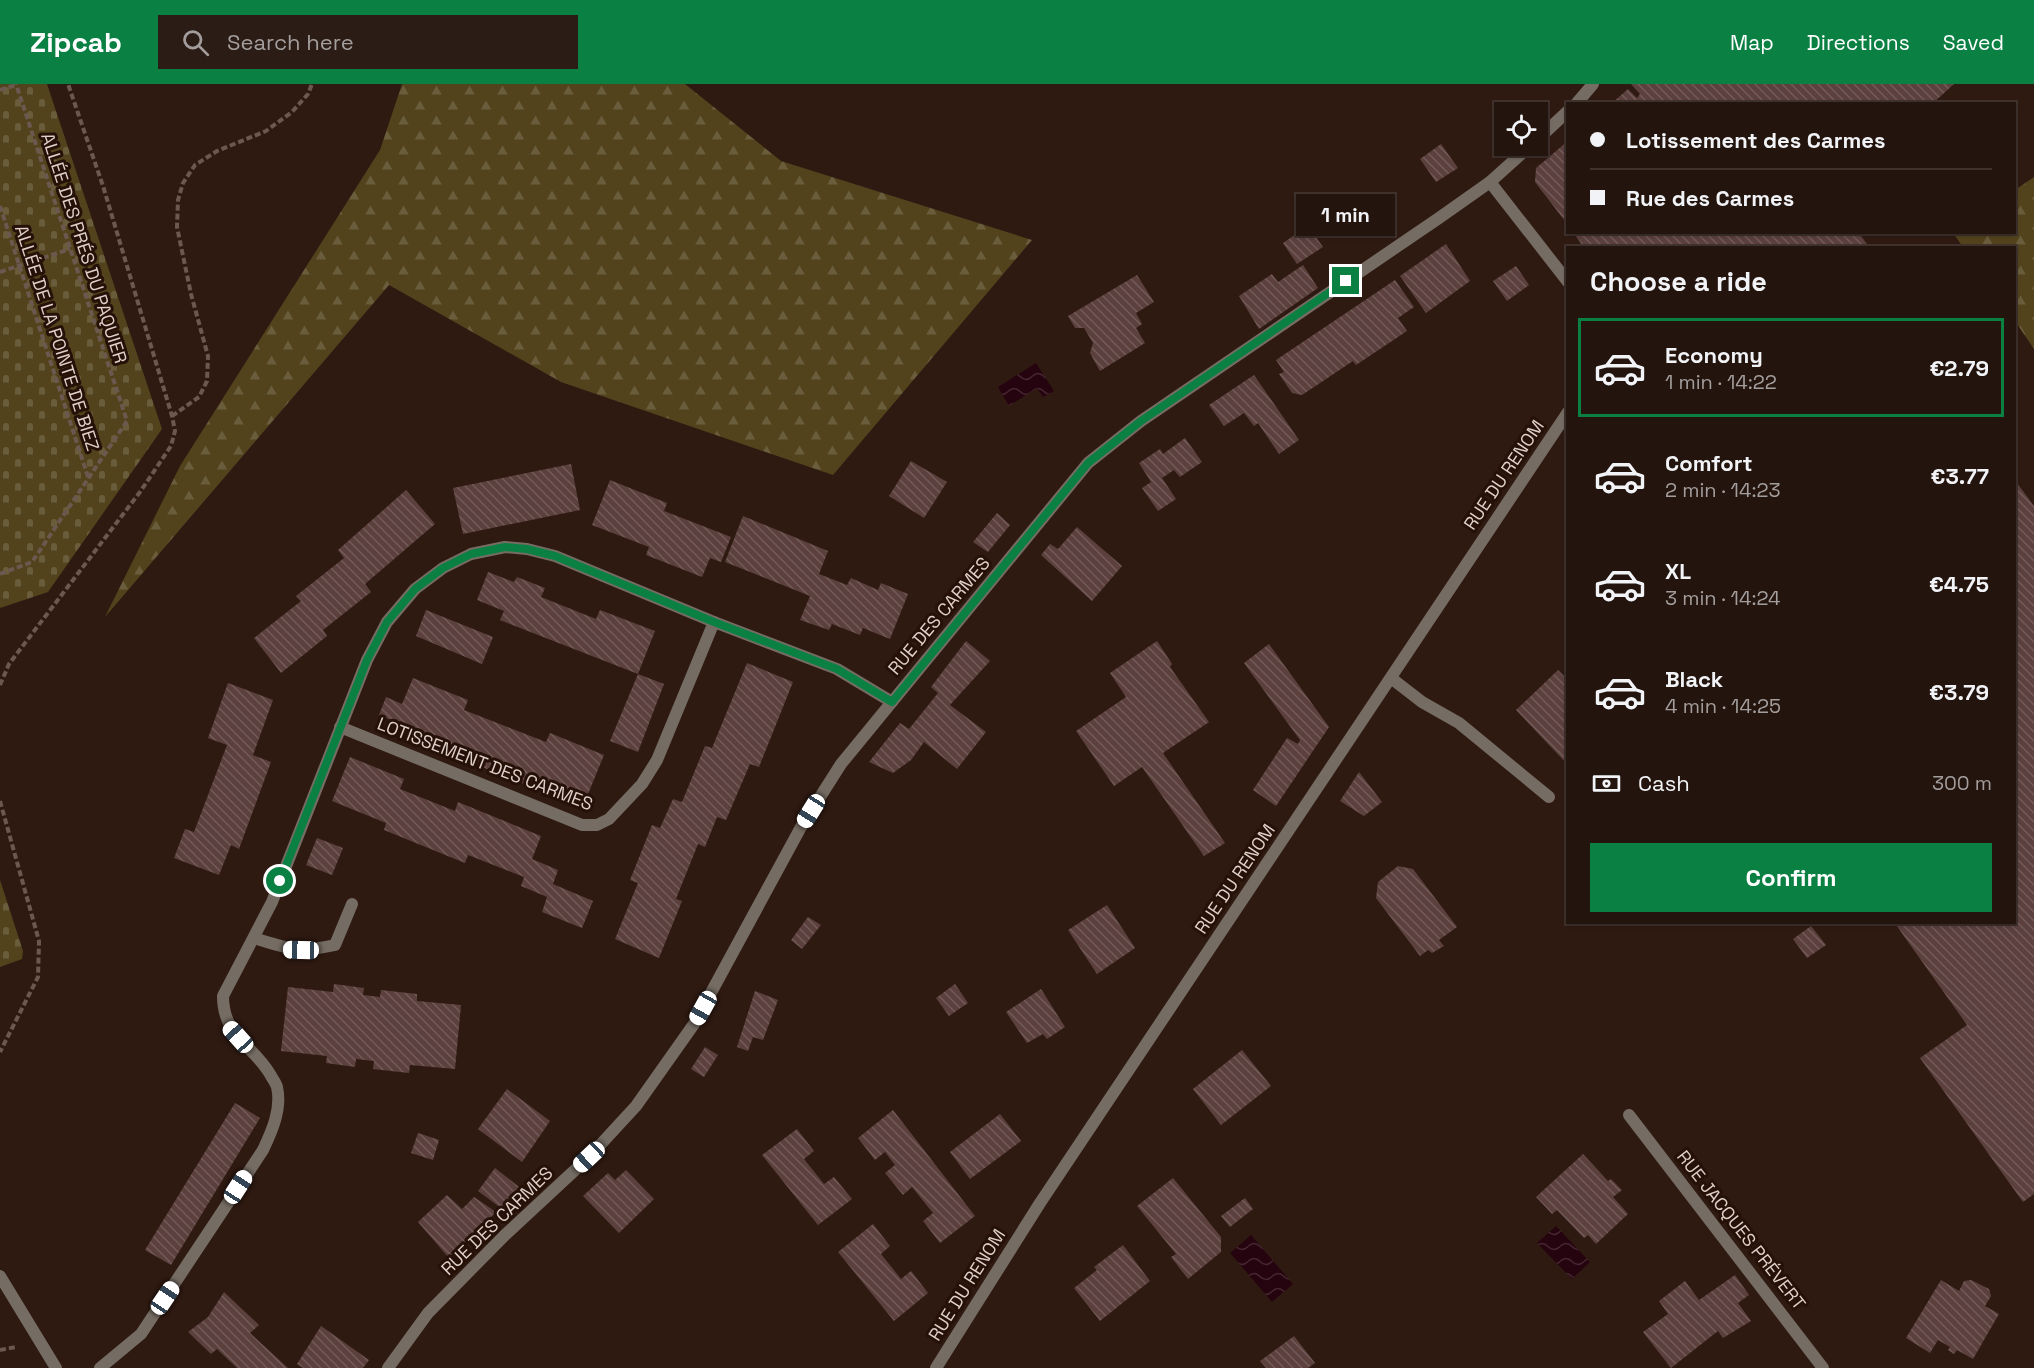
<!DOCTYPE html>
<meta charset="utf-8">
<style>
:root{--surface:#23140d;--page:#2b1d16;--text:#f1f3f6;--muted:#a39e9d;--line:#40332e;--accent:#0b8043}
body{margin:0;font-family:"Space Grotesk",sans-serif;background:var(--page);color:var(--text);height:100vh;display:flex;flex-direction:column;font-size:22px;white-space:nowrap}
*{box-sizing:border-box;margin:0}
p{font-size:20px;color:var(--muted)}
.icon{flex:none;width:33px;height:33px;fill:none;stroke:currentColor;stroke-width:2;stroke-linecap:round;stroke-linejoin:round}
.map{position:relative;flex:1;overflow:hidden}
.side{position:absolute;left:1566px;top:162px;width:450px;height:678px;display:flex;flex-direction:column;background:var(--surface);border-radius:0px;box-shadow:0 2px 4px #0004,0 0 0 2px var(--line)}
.side>*{flex:none}
.banner{position:absolute;left:1566px;top:18px;width:450px;height:132px;border-radius:0px;box-shadow:0 2px 4px #0004,0 0 0 2px var(--line);display:grid;align-content:center;height:132px;padding:0 24px;background:var(--surface)}
.buttons{position:absolute;left:1494px;top:18px;display:grid;gap:12px}
.buttons a{display:grid;place-items:center;width:54px;height:54px;border-radius:0px;background:var(--surface);box-shadow:0 2px 4px #0004,0 0 0 2px var(--line);font-size:30px}
.end{position:absolute;width:27px;height:27px;margin:-14px;border:8px solid #0b8043;background:#fff;box-shadow:0 0 0 3px #fff}
.from{border-radius:50%}
.bubble{position:absolute;height:42px;border-radius:0px;background:var(--surface);box-shadow:0 2px 4px #0004,0 0 0 2px var(--line);font-size:20px;font-weight:600;line-height:42px;text-align:center}
.car{position:absolute;width:18px;height:36px;margin:-18px -9px;border-radius:8px;box-shadow:0 0 4px 2px #0007;background:linear-gradient(#fff 24%,#345 0 40%,#fff 0 76%,#345 0 86%,#fff 0)}
.banner b{display:flex;align-items:center;gap:21px;height:57px;font-size:22px}
.banner b+b{border-top:2px solid var(--line)}
.banner i{width:15px;height:15px;background:var(--text)}
ul{padding:0;list-style:none}
li{display:flex;align-items:center;gap:18px;height:99px;margin:0 12px 9px;padding:0 12px;border:3px solid transparent;border-radius:0px}
li div{flex:1}
li b{display:block;font-size:22px}
li em{font-style:normal;font-weight:600}
li.on{border-color:var(--accent)}
li>.icon{width:54px;height:54px;stroke-width:1.5}
h2{padding:0 24px;font-size:27px;line-height:72px}
.pay{display:flex;align-items:center;gap:15px;height:66px;padding:0 24px;font-size:22px}
.pay p{margin-inline-start:auto}
.button{display:flex;gap:12px;margin-top:auto;padding:12px 24px}
.button a{flex:1;height:69px;border-radius:0px;background:var(--accent);color:#fff;font-size:24px;font-weight:600;line-height:69px;text-align:center}
header{display:flex;align-items:center;gap:36px;box-sizing:border-box;height:84px;padding:0 30px;background:var(--accent);color:#fff}
header strong{font-size:28px}
nav{display:flex;gap:33px;margin-inline-start:auto;font-size:21px}
.search{width:420px;height:54px;background:var(--page);display:flex;align-items:center;gap:15px;box-sizing:border-box;padding:0 21px;border-radius:0px;color:var(--muted);font-size:22px}
.map>svg:first-child{display:block}
.forest{fill:url(#forest-firs)}
.cemetery{fill:url(#cemetery-stones)}
.water{fill:url(#water-waves)}
.building{fill:url(#building-back-hatch)}
.lines{fill:none;stroke-linecap:round;stroke-linejoin:round}
.path{stroke:#6b5950;stroke-width:4;stroke-dasharray:6 3;stroke-linecap:butt}
.service{stroke:#756c63;stroke-width:12}
.minor{stroke:#756c63;stroke-width:12}
.route{stroke:#0b8043;stroke-width:8}
.labels{text-anchor:middle;stroke-width:6;stroke-linejoin:round;paint-order:stroke}
.street-label{font-size:18px;fill:#dfd0c9;stroke:#251108}
</style>
<header>
<strong>Zipcab</strong>
<div class="search"><svg class="icon" aria-label="search" viewBox="0 0 24 24"><circle cx="10" cy="10" r="6"/><path d="M15 15l6 6"/></svg>Search here</div>
<nav><a>Map</a><a>Directions</a><a>Saved</a></nav>
</header>
<div class="map">
<svg width="2034" height="1284" viewBox="0 0 2034 1284">
<defs>
<pattern id="forest-firs" width="22" height="20" patternUnits="userSpaceOnUse" patternTransform="scale(1.5)"><rect width="22" height="20" fill="#52431d"/><path d="M5 1l3.5 6h-7zM16 11l3.5 6h-7z" fill="#6a5d3c"/></pattern>
<pattern id="cemetery-stones" width="16" height="16" patternUnits="userSpaceOnUse" patternTransform="scale(1.5)"><rect width="16" height="16" fill="#52431d"/><path d="M2 7V4a2 2 0 0 1 4 0v3zM10 15v-3a2 2 0 0 1 4 0v3z" fill="#6a5d3c"/></pattern>
<pattern id="water-waves" width="16" height="10" patternUnits="userSpaceOnUse" patternTransform="scale(1.5)"><rect width="16" height="10" fill="#25030f"/><path d="M0 5q4-4 8 0t8 0" fill="none" stroke="#442731"/></pattern>
<pattern id="building-back-hatch" width="6" height="6" patternUnits="userSpaceOnUse" patternTransform="scale(1.5)"><rect width="6" height="6" fill="#5b403e"/><path d="M-1 5l2 2M0 0l6 6M5-1l2 2" fill="none" stroke="#725b59"/></pattern>
</defs>
<rect width="100%" height="100%" fill="#2f1a11"/>
<g class="forest">
<polygon points="402,0 685,0 781,77 1032,156 833,391 561,298 389,201 105,533 180,382 380,66"/>
<polygon points="2034,93 2034,265 2015,237 2014,164 1963,163 1953,149 2014,148 2015,106"/>
</g>
<g class="cemetery">
<polygon points="0,0 47,0 162,345 48,508 0,524"/>
<polygon points="0,796 23,867 22,875 0,883"/>
</g>
<g class="water">
<polygon points="1036,279 1054,307 1043,313 1037,304 1009,322 998,303"/>
<polygon points="1556,1142 1590,1178 1572,1195 1537,1159"/>
<polygon points="1251,1151 1293,1200 1272,1218 1230,1169"/>
</g>
<g class="building">
<polygon points="1631,0 1954,0 1932,20 1611,20 1628,5 1637,14 1640,10"/>
<polygon points="1568,57 1568,141 1535,98 1536,84"/>
<polygon points="1441,60 1458,84 1436,98 1420,75"/>
<polygon points="1308,142 1323,163 1297,180 1283,159"/>
<polygon points="1573,148 1858,148 1867,160 1863,164 1584,164"/>
<polygon points="1446,160 1470,197 1426,229 1400,192"/>
<polygon points="1303,181 1318,204 1259,245 1239,212 1272,190 1278,198"/>
<polygon points="1516,182 1529,201 1507,217 1493,197"/>
<polygon points="1137,191 1154,218 1136,229 1142,240 1136,244 1145,259 1100,287 1090,269 1093,259 1084,244 1075,244 1068,232"/>
<polygon points="1395,196 1414,223 1398,234 1407,247 1356,281 1353,277 1302,311 1292,309 1279,290 1284,288 1276,276"/>
<polygon points="1254,291 1299,356 1279,370 1258,339 1254,342 1244,329 1224,342 1209,321"/>
<polygon points="1185,354 1202,378 1180,393 1174,386 1162,394 1176,415 1158,427 1142,404 1151,398 1139,379 1160,365 1163,370"/>
<polygon points="911,377 947,398 924,434 889,412"/>
<polygon points="571,380 580,426 463,450 453,404"/>
<polygon points="2014,395 2034,422 2034,1110 2023,1118 1920,974 1967,941 1894,838 2014,838"/>
<polygon points="610,396 667,419 664,427 731,453 721,478 710,474 702,493 646,471 649,463 592,441"/>
<polygon points="406,406 435,440 365,500 371,508 323,546 327,552 281,589 254,554 301,517 296,512 344,474 338,466"/>
<polygon points="997,429 1010,441 988,468 973,458"/>
<polygon points="743,432 828,467 819,490 847,501 851,494 878,506 881,499 908,510 890,555 863,544 860,551 832,540 829,546 800,536 810,512 725,478"/>
<polygon points="1077,443 1122,482 1092,517 1041,471 1050,460 1058,465"/>
<polygon points="488,488 514,498 517,493 545,504 541,513 596,535 600,526 655,547 638,590 500,536 504,527 477,516"/>
<polygon points="426,526 493,553 482,580 416,552"/>
<polygon points="966,557 990,577 950,621 986,648 957,685 924,658 911,676 893,689 869,678 900,639 909,645 938,609 931,603"/>
<polygon points="1157,557 1172,580 1170,583 1209,638 1163,669 1225,759 1204,772 1142,683 1114,702 1076,647 1126,613 1110,589"/>
<polygon points="1269,560 1329,643 1276,722 1253,706 1287,654 1298,660 1300,656 1244,579"/>
<polygon points="747,579 793,598 759,683 750,680 726,736 717,733 705,763 698,760 676,815 682,817 659,874 615,855 638,799 630,796 652,741 660,744 673,715 682,718 705,662 712,664"/>
<polygon points="1558,586 1568,596 1568,681 1516,626"/>
<polygon points="638,590 664,600 638,668 610,657"/>
<polygon points="413,594 468,616 464,626 546,658 550,649 604,671 586,715 533,693 529,702 447,669 451,660 379,631 386,613 402,620"/>
<polygon points="228,599 273,616 253,671 271,678 239,765 231,761 219,791 174,774 185,745 194,748 227,661 208,654"/>
<polygon points="350,673 404,695 400,705 455,727 458,718 541,752 532,775 558,786 553,800 593,817 582,844 542,828 547,813 521,802 524,793 468,771 465,779 384,746 386,739 332,717"/>
<polygon points="1359,688 1382,718 1364,732 1340,717"/>
<polygon points="317,754 343,764 332,791 306,781"/>
<polygon points="1398,782 1413,785 1457,843 1439,856 1444,862 1432,869 1428,866 1420,872 1376,814 1378,798"/>
<polygon points="1107,821 1135,864 1097,890 1068,846"/>
<polygon points="808,833 821,841 802,865 791,856"/>
<polygon points="1811,842 1826,861 1807,874 1793,855"/>
<polygon points="334,900 364,904 363,911 380,913 381,906 417,910 417,917 461,921 455,985 410,981 409,989 373,985 374,977 356,975 355,983 326,979 327,972 281,967 288,903 333,908"/>
<polygon points="955,900 968,919 949,932 936,914"/>
<polygon points="1041,905 1065,943 1047,955 1043,950 1027,959 1006,928"/>
<polygon points="755,907 778,916 763,956 753,953 748,967 737,963"/>
<polygon points="705,963 718,971 704,993 691,985"/>
<polygon points="1242,966 1271,1002 1221,1041 1193,1005"/>
<polygon points="507,1005 550,1037 522,1078 478,1045"/>
<polygon points="235,1019 260,1034 171,1181 145,1166"/>
<polygon points="893,1026 975,1132 940,1159 923,1137 933,1129 912,1103 903,1111 885,1089 895,1081 885,1068 875,1076 858,1054"/>
<polygon points="1000,1030 1021,1057 970,1095 950,1068"/>
<polygon points="797,1045 814,1067 804,1075 824,1100 834,1093 852,1115 818,1141 762,1071"/>
<polygon points="418,1049 439,1056 433,1076 411,1069"/>
<polygon points="1583,1070 1608,1097 1611,1095 1622,1106 1613,1113 1628,1130 1596,1160 1588,1151 1584,1154 1557,1126 1552,1130 1536,1113"/>
<polygon points="495,1084 523,1106 501,1124 478,1107"/>
<polygon points="626,1086 654,1115 619,1149 583,1112 608,1089 615,1096"/>
<polygon points="1173,1094 1221,1153 1221,1168 1188,1195 1171,1173 1176,1170 1137,1122"/>
<polygon points="447,1111 462,1125 474,1113 496,1128 449,1174 418,1138"/>
<polygon points="1245,1114 1253,1125 1230,1143 1221,1132"/>
<polygon points="873,1140 890,1162 881,1170 901,1195 911,1187 928,1209 894,1237 838,1168"/>
<polygon points="1123,1161 1150,1197 1100,1237 1074,1204 1097,1186 1094,1183"/>
<polygon points="1735,1191 1749,1211 1738,1219 1751,1237 1723,1254 1718,1247 1671,1284 1643,1248 1668,1230 1659,1217 1685,1197 1699,1216"/>
<polygon points="1941,1196 1959,1207 1964,1197 1971,1196 1989,1205 1991,1212 1985,1222 1999,1230 1973,1275 1957,1266 1954,1270 1948,1266 1950,1263 1938,1256 1930,1269 1906,1254"/>
<polygon points="224,1208 259,1241 250,1249 288,1284 237,1284 217,1265 211,1270 188,1248 208,1233"/>
<polygon points="321,1242 369,1276 363,1284 303,1284 297,1280"/>
<polygon points="1294,1252 1315,1279 1308,1284 1266,1284 1260,1277"/>
</g>
<g class="lines">
<g class="path">
<polyline points="0,6 16,1"/>
<polyline points="0,122 88,393"/>
<polyline points="0,188 70,165"/>
<polyline points="172,332 199,313 207,297 208,272 191,210 177,143 178,116 183,99 195,81 217,67 266,47 292,28 308,10 312,0"/>
<polyline points="0,490 32,478 127,337 16,0"/>
<polyline points="0,601 9,580 140,408 171,362 175,347 172,332 103,102 68,0"/>
<polyline points="0,717 39,857 38,893 0,968"/>
<polyline points="0,1266 16,1263"/>
</g>
<g class="service">
<polyline points="1391,594 1422,618 1459,639 1549,713"/>
<path d="M 254,854 C 288,865 300,869 335,861 L 352,820"/>
</g>
<g class="minor">
<polyline points="1576,20 1593,0"/>
<polyline points="1538,55 1568,27"/>
<polyline points="1490,98 1568,198"/>
<polyline points="340,643 582,741 597,741 609,735 642,700 657,676 714,538"/>
<polyline points="1629,1031 1823,1284"/>
<polyline points="0,1192 56,1284"/>
<path d="M 100,1284 L 141,1250 L 263,1066 C 272,1047 282,1025 277,1003 C 276,999 272,994 270,990 C 252,960 223,952 223,912 L 272,818 L 367,576 L 387,538 L 415,505 L 443,484 L 471,470 L 505,463 L 527,465 L 555,472 L 714,538 L 837,585 L 892,618"/>
<polyline points="388,1284 428,1229 505,1151 589,1073 636,1022 694,940 801,743 841,680 1088,379 1141,337 1439,134 1490,98 1530,62"/>
<polyline points="936,1284 1040,1119 1568,328"/>
</g>
</g>
<g class="lines">
<polyline class="route" points="280,797 367,576 387,538 415,505 443,484 471,470 505,463 527,465 555,472 714,538 837,585 892,618 1088,379 1141,337 1346,197"/>
</g>
<g class="labels">
<g class="street-label">
<text transform="translate(84 164) rotate(72)" y="6">ALLÉE DES PRÉS DU PAQUIER</text>
<text transform="translate(57 254) rotate(72)" y="6">ALLÉE DE LA POINTE DE BIEZ</text>
<text transform="translate(1504 391) rotate(-56)" y="6">RUE DU RENOM</text>
<text transform="translate(939 532) rotate(-50)" y="6">RUE DES CARMES</text>
<text transform="translate(485 680) rotate(21)" y="6">LOTISSEMENT DES CARMES</text>
<text transform="translate(1235 795) rotate(-56)" y="6">RUE DU RENOM</text>
<text transform="translate(497 1137) rotate(-44)" y="6">RUE DES CARMES</text>
<text transform="translate(1741 1146) rotate(52)" y="6">RUE JACQUES PRÉVERT</text>
<text transform="translate(967 1201) rotate(-58)" y="6">RUE DU RENOM</text>
</g>
</g>
</svg>
<div class="buttons">
<a><svg class="icon" aria-label="locate" viewBox="0 0 24 24"><circle cx="12" cy="12" r="6"/><path d="M12 2v4M12 18v4M2 12h4M18 12h4"/></svg></a>
</div>
<i class="end from" style="left:280px;top:797px"></i>
<i class="end" style="left:1346px;top:197px"></i>
<div class="bubble" style="left:1296px;top:110px;width:99px">1 min</div>
<i class="car" style="left:811px;top:727px;rotate:212deg"></i>
<i class="car" style="left:301px;top:866px;rotate:271deg"></i>
<i class="car" style="left:703px;top:924px;rotate:209deg"></i>
<i class="car" style="left:238px;top:953px;rotate:318deg"></i>
<i class="car" style="left:589px;top:1073px;rotate:227deg"></i>
<i class="car" style="left:238px;top:1103px;rotate:33deg"></i>
<i class="car" style="left:165px;top:1214px;rotate:34deg"></i>
<div class="banner">
<b><i class="from"></i>Lotissement des Carmes</b>
<b><i></i>Rue des Carmes</b>
</div>
<section class="side">
<h2>Choose a ride</h2>
<ul>
<li class="on"><svg class="icon" aria-label="car" viewBox="0 0 24 24"><path d="M5 17H2v-5l4-1 3-4h7l3 4 3 1v5h-3M9 17h6M6 11h13"/><circle cx="7" cy="17" r="2"/><circle cx="17" cy="17" r="2"/></svg><div><b>Economy</b><p>1 min · 14:22</p></div><em>€2.79</em></li>
<li><svg class="icon" aria-label="car" viewBox="0 0 24 24"><path d="M5 17H2v-5l4-1 3-4h7l3 4 3 1v5h-3M9 17h6M6 11h13"/><circle cx="7" cy="17" r="2"/><circle cx="17" cy="17" r="2"/></svg><div><b>Comfort</b><p>2 min · 14:23</p></div><em>€3.77</em></li>
<li><svg class="icon" aria-label="car" viewBox="0 0 24 24"><path d="M5 17H2v-5l4-1 3-4h7l3 4 3 1v5h-3M9 17h6M6 11h13"/><circle cx="7" cy="17" r="2"/><circle cx="17" cy="17" r="2"/></svg><div><b>XL</b><p>3 min · 14:24</p></div><em>€4.75</em></li>
<li><svg class="icon" aria-label="car" viewBox="0 0 24 24"><path d="M5 17H2v-5l4-1 3-4h7l3 4 3 1v5h-3M9 17h6M6 11h13"/><circle cx="7" cy="17" r="2"/><circle cx="17" cy="17" r="2"/></svg><div><b>Black</b><p>4 min · 14:25</p></div><em>€3.79</em></li>
</ul>
<div class="pay"><svg class="icon" aria-label="cash" viewBox="0 0 24 24"><path d="M3 7h18v10H3z"/><circle cx="12" cy="12" r="2"/></svg>Cash<p>300 m</p></div>
<div class="button"><a>Confirm</a></div>
</section>
</div>
